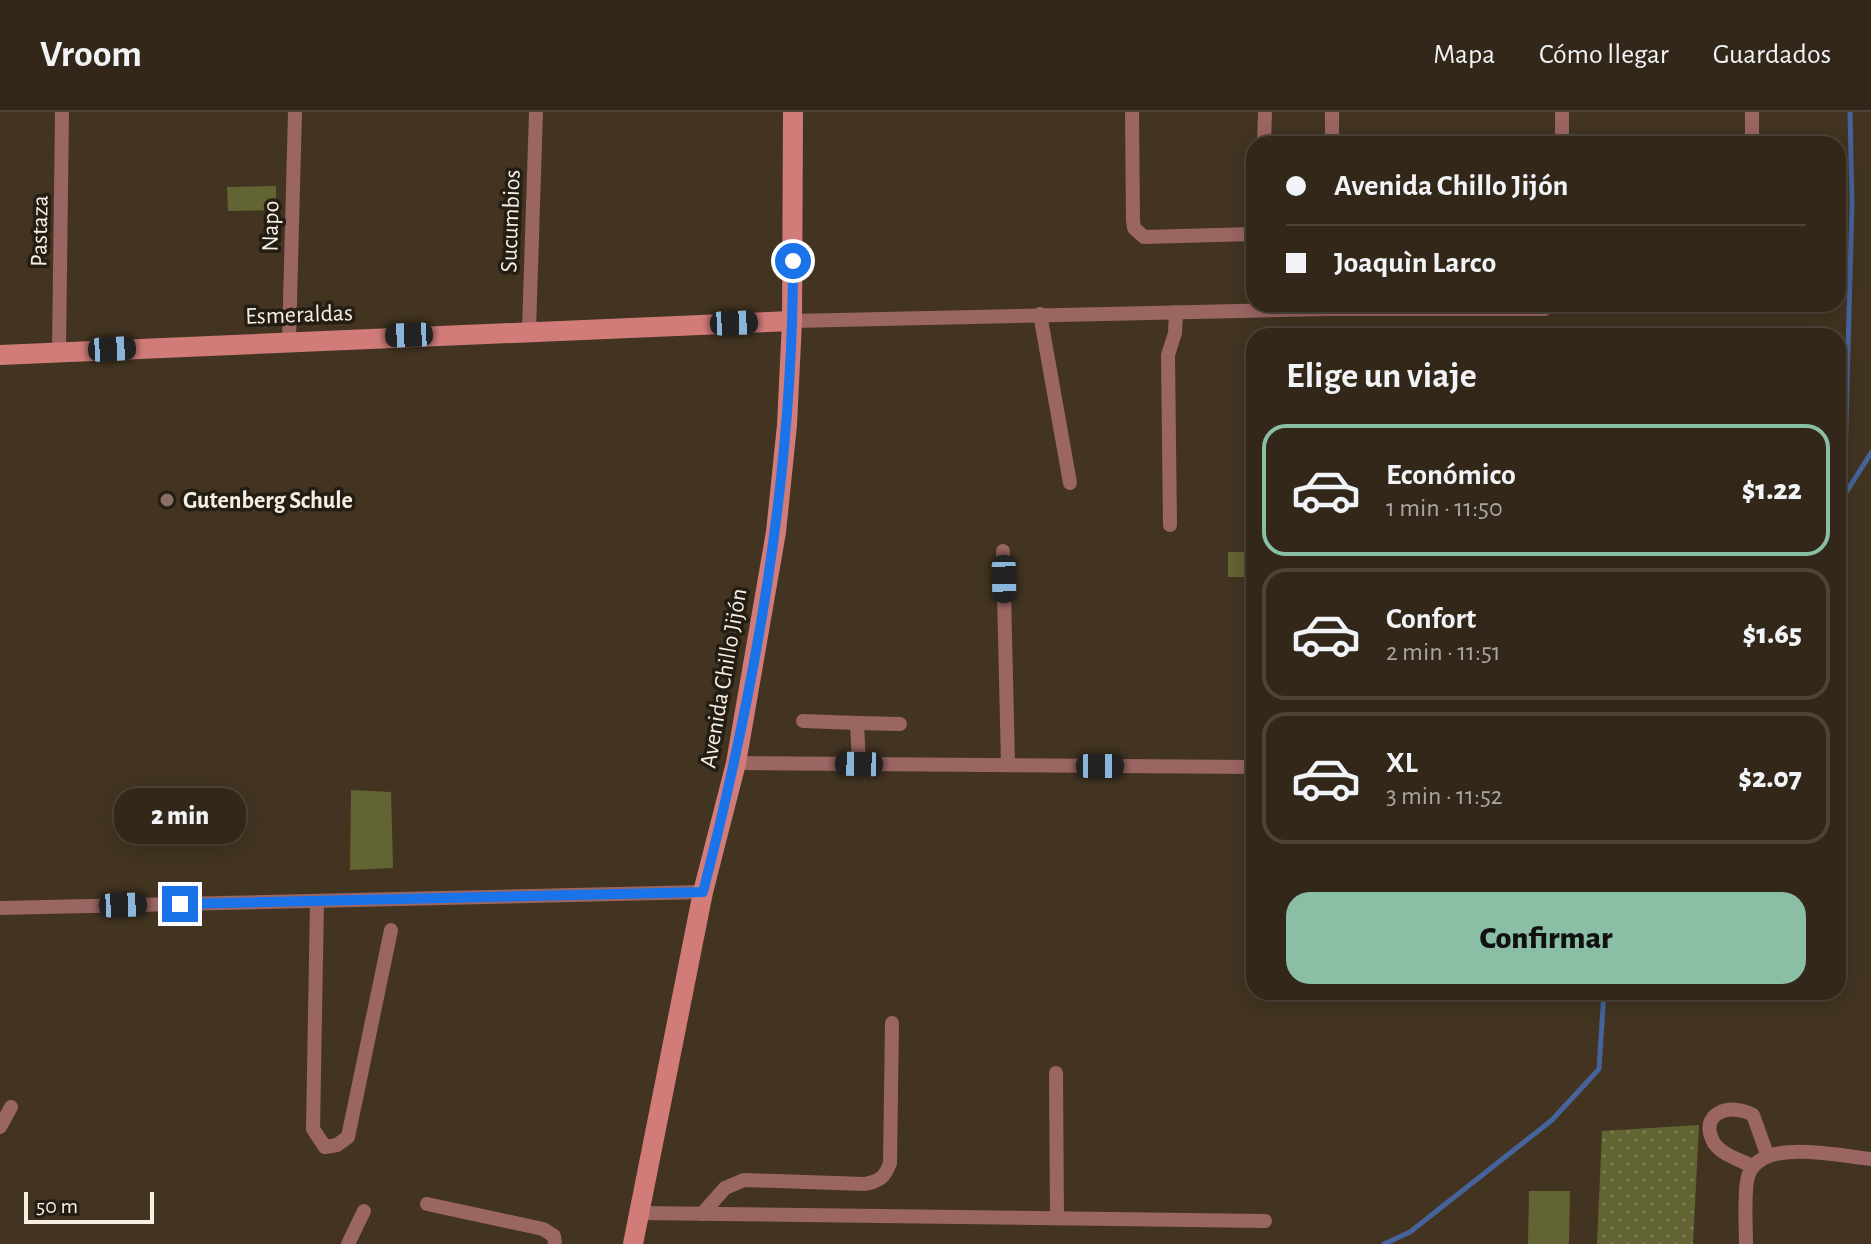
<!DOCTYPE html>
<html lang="es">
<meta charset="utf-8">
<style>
:root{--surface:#322719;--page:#3a2f22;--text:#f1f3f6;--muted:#a8a5a2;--line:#4d4438;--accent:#8abfa5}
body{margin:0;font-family:"Alegreya Sans",sans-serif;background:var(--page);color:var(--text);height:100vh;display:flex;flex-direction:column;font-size:30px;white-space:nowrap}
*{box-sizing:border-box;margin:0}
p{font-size:26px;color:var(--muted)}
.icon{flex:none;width:44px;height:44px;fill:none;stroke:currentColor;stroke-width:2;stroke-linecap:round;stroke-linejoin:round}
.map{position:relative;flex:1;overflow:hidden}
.sheet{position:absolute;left:1246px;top:216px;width:600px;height:672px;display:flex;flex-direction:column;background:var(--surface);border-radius:24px;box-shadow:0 4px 20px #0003,0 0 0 2px var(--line)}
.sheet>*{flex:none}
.banner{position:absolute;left:1246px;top:24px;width:600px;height:176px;border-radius:24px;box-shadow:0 4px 20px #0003,0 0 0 2px var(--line);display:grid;align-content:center;height:176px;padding:0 40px;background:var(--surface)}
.scale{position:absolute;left:24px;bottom:20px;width:130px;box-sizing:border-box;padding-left:8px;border:4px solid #f8efe3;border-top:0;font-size:22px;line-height:28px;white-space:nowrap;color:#f8efe3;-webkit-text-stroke:6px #231d14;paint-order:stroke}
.end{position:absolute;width:36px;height:36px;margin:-18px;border:10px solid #1a73e8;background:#fff;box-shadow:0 0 0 4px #fff}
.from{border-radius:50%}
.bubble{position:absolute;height:56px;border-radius:24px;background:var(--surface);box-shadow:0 4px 20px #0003,0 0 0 2px var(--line);font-size:26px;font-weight:800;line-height:56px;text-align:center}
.car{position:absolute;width:24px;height:48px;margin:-24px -12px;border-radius:10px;box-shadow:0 0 6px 2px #0007;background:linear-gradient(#222 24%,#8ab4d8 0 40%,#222 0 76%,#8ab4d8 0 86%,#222 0)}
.banner b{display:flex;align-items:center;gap:28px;height:76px;font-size:30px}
.banner b+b{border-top:2px solid var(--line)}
.banner i{width:20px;height:20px;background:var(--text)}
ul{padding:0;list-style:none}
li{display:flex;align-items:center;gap:24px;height:132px;margin:0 16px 12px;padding:0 24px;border:4px solid var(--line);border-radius:24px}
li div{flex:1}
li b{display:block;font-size:30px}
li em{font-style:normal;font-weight:800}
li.on{border-color:var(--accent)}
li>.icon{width:72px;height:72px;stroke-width:1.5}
h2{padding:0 40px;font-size:36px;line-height:96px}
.action{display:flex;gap:16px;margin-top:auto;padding:16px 40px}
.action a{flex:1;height:92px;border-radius:24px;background:var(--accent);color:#111;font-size:32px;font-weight:800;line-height:92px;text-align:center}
header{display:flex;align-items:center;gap:48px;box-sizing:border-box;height:112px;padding:0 40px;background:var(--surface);border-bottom:2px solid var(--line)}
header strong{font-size:38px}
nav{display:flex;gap:44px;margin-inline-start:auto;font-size:28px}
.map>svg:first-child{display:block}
.park{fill:url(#park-dots)}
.garden{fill:#626433}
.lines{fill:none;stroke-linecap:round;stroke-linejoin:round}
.stream{stroke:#47639c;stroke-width:5}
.street{stroke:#9b6562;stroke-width:14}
.secondary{stroke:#d27c7a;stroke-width:20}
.route{stroke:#1a73e8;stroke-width:10}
.education-dot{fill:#8d6e63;stroke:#231d14;stroke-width:3}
.labels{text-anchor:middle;stroke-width:7;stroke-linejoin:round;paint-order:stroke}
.street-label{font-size:24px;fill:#f8efe3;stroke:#231d14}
.poi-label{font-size:24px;font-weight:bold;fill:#f8efe3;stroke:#231d14;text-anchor:start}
</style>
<header>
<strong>Vroom</strong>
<nav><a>Mapa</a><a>Cómo llegar</a><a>Guardados</a></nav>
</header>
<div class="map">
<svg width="1871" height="1132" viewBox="0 0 1871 1132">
<defs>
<pattern id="park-dots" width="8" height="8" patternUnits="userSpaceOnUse" patternTransform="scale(2)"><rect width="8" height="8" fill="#626433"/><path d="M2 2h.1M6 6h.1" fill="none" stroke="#797a50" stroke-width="1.8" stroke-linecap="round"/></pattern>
</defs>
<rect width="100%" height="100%" fill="#423421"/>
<polygon class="park" points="1699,1013 1693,1132 1597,1132 1602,1019"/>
<g class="garden">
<polygon points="276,74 276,98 228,99 227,75"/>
<rect x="1228" y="440" width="26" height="25"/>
<polygon points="351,678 391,680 393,756 350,758"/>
<polygon points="1529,1079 1570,1079 1569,1132 1528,1132"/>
</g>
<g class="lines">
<g class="stream">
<polyline points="1844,384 1852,92 1850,0"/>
<polyline points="1838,393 1871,341"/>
<polyline points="1384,1132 1410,1120 1552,1008 1599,957 1604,880"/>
</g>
<g class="street">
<polyline points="1132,0 1133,108 1134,116 1144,125 1254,122"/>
<polyline points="1264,32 1265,0"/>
<polyline points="1332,32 1332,0"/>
<polyline points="1562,32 1562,0"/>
<polyline points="1752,32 1752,0"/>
<polyline points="1040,202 1070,371"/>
<polyline points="792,209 1331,197 1545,197"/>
<polyline points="529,219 536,0"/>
<polyline points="289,228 295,0"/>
<polyline points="59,239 62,0"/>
<polyline points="1170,413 1168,243 1175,221 1176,200"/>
<polyline points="1003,439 1008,652"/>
<polyline points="803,609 857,611"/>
<polyline points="736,651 1254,655"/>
<polyline points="859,652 857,611 900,612"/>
<polyline points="317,789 313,1017 325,1035 337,1033 348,1025 391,818"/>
<polyline points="0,796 703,780"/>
<polyline points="1056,961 1057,1106"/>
<polyline points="0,1015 11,995"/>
<path d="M 1752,1054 C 1740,1048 1722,1043 1714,1031 C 1697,1001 1731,990 1753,1003 L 1767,1042"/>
<polyline points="427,1092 543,1117 554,1124 555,1132"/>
<polyline points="639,1101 1265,1109"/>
<path d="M 702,1102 L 725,1076 L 744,1068 L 865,1072 C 880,1069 885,1065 890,1051 L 892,911"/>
<polyline points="348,1132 364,1099"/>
<path d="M 1746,1132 C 1746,1112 1744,1089 1747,1069 C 1754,1023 1839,1044 1871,1047"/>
</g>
<g class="secondary">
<polyline points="0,243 792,209"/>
<polyline points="633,1132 703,780 736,651 776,420 787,313 792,209 793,0"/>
</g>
</g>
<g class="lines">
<path class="route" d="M 180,792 L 703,780 C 756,574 793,363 793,149"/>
</g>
<circle class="education-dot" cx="167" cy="388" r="8"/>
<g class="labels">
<g class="street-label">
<text transform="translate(510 109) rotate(-88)" y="8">Sucumbios</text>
<text transform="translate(270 114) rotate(-89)" y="8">Napo</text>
<text transform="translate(39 119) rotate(-89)" y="8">Pastaza</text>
<text transform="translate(299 202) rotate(-2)" y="8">Esmeraldas</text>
<text transform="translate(723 566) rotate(-80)" y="8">Avenida Chillo Jijón</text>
</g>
<g class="poi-label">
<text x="183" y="396">Gutenberg Schule</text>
</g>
</g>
</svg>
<div class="scale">50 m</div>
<i class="end from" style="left:793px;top:149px"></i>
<i class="end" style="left:180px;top:792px"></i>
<div class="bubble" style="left:114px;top:676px;width:132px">2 min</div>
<i class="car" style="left:734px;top:211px;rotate:88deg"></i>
<i class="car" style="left:409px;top:223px;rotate:268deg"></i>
<i class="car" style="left:112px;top:237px;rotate:87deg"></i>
<i class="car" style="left:1004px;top:467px;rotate:179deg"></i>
<i class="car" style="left:859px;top:652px;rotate:271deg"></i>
<i class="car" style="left:1100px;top:654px;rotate:90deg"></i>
<i class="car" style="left:123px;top:793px;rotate:88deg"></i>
<div class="banner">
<b><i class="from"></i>Avenida Chillo Jijón</b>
<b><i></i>Joaquìn Larco</b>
</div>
<section class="sheet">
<h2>Elige un viaje</h2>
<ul>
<li class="on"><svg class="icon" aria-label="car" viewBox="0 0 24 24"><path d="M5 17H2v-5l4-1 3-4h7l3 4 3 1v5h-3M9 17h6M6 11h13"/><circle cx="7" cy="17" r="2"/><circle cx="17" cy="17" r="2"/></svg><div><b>Económico</b><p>1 min · 11:50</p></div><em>$1.22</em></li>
<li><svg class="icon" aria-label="car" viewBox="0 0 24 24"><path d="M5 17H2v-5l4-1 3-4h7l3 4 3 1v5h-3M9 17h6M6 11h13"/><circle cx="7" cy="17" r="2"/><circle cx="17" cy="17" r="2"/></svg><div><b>Confort</b><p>2 min · 11:51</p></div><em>$1.65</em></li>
<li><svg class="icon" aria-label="car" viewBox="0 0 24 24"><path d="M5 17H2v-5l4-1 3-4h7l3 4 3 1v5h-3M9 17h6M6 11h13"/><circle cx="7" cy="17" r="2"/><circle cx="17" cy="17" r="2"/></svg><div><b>XL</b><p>3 min · 11:52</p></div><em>$2.07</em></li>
</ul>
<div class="action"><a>Confirmar</a></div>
</section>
</div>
